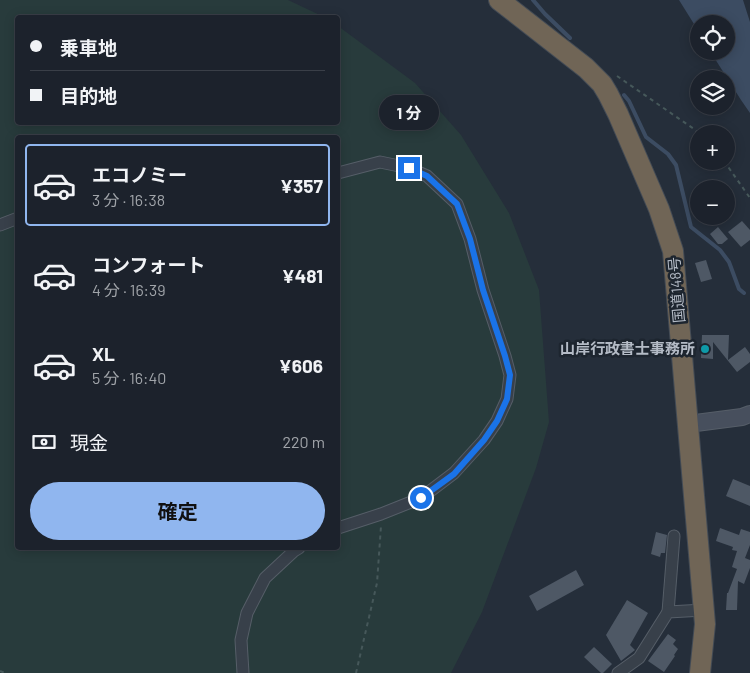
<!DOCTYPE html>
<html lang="ja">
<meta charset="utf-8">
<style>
:root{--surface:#1c222c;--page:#292f38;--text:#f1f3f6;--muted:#a0a4a9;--line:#3a3f48;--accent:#90b6ef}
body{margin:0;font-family:Barlow,"Noto Sans JP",sans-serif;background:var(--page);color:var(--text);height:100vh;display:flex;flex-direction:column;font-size:19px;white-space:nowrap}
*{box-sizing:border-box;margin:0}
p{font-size:16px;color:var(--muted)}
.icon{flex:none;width:28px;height:28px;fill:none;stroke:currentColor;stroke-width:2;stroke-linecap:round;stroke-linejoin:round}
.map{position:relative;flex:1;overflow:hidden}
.side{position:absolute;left:15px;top:135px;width:325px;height:415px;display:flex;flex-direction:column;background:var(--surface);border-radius:5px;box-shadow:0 2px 12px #0003,0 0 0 1px var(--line)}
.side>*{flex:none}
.top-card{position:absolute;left:15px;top:15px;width:325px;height:110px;border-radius:5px;box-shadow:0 2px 12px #0003,0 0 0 1px var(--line);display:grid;align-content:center;height:110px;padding:0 15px;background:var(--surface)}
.controls{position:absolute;left:690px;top:15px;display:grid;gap:10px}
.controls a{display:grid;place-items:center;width:45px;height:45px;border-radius:50%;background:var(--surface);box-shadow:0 2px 12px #0003,0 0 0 1px var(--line);font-size:25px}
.end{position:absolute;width:22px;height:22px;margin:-11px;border:6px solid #1a73e8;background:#fff;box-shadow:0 0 0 2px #fff}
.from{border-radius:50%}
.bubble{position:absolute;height:35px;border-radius:18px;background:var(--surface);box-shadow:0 2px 12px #0003,0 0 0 1px var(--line);font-size:16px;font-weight:700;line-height:35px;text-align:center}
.top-card b{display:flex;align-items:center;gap:18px;height:48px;font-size:19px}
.top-card b+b{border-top:1px solid var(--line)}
.top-card i{width:12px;height:12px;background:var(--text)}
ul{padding:9px 0 0;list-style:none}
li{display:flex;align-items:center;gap:15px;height:82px;margin:0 10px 8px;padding:0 5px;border:2px solid transparent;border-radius:5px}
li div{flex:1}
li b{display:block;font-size:19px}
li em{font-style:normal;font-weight:700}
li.active{border-color:var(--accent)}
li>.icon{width:45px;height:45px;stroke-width:1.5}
.pay{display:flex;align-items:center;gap:12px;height:55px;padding:0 15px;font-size:19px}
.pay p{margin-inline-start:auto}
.primary-button{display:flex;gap:10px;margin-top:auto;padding:10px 15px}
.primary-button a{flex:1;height:58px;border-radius:30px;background:var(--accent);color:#111;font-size:20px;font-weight:700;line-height:58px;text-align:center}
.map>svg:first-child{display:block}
.green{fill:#283b3c;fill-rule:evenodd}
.water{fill:#3c4c62}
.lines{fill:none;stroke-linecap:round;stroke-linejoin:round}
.stream{stroke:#3c4c62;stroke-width:4}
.building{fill:#4e5865}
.street-casing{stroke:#565e68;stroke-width:13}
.secondary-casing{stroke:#565e68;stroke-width:18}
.highway-casing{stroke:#434b55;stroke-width:22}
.path{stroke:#46585a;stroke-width:2;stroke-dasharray:4 4;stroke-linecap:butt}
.street{stroke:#38404a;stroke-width:11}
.secondary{stroke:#474f5d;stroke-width:16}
.highway{stroke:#706556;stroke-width:20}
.route{stroke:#1a73e8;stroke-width:6}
.culture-dot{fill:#0f9aa8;stroke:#1d252f;stroke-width:2}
.labels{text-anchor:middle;stroke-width:5;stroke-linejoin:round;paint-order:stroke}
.street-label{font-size:15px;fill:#b4bbc6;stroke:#1d252f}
.poi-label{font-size:15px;font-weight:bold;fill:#b4bbc6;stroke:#1d252f;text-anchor:end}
</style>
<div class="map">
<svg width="750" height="673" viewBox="0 0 750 673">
<rect width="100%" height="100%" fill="#252e3a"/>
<path class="green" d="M 0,0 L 288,0 L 324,17 L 18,18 L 18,122 L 338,122 L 338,26 L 415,83 L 461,135 L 509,213 L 539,290 L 549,422 L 536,468 L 482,612 L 451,673 L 0,673 ZM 18,138 L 338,138 L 338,548 L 18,548 Z"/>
<polygon class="water" points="679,0 743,0 750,22 750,113 741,100 710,51 726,51 726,24 699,24 699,32"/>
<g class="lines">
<g class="stream">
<polyline points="533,0 545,14 570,38"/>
<polyline points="624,95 629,101 646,137 668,154 676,165 691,227 720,250 729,262 739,289 744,293"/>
</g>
</g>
<g class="building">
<polygon points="742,221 750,230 750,240 741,247 728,232"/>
<polygon points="718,227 728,239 722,244 718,244 710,234"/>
<polygon points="706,260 712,279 701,282 695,263"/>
<polygon points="702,335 729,335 728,360 745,347 750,354 750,362 737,372 713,342 713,359 701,358"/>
<polygon points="733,479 750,486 750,506 726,496"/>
<polygon points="720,528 739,535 741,529 750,532 750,545 745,558 750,560 750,568 744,584 738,581 737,610 726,610 727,593 728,593 737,569 732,567 737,551 732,550 733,547 716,541"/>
<polygon points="656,532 667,535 665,553 661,553 660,557 651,554"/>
<polygon points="576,570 584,585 537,611 529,596"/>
<polygon points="627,600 648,613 630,645 635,650 621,661 606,635"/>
<polygon points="668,634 676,640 673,644 678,649 674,655 675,656 664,672 648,661"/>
<polygon points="594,647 612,664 603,673 601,673 584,657"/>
</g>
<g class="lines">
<defs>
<g id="street">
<polyline points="338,173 380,162 409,168 427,176 457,204 470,239 483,290 505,356 510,375 507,399 497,421 484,440 454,473 421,498 381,514 338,528"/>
<polyline points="0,225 18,218"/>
<polyline points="668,612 674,536"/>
<polyline points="243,673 241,640 247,613 265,578 294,551 299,548"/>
<polyline points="618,673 639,658 668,612 704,610"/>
</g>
<polyline id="secondary" points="688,424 742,417 750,414"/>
<polyline id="highway" points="499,0 586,68 602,84 608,94 618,114 659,209 673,251 705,624 700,673"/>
</defs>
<use href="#street" class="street-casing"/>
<use href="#secondary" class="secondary-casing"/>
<use href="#highway" class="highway-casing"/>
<g class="path">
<polyline points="617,76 694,129 699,134"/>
<polyline points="724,161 750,198"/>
<polyline points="0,671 5,673"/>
<polyline points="356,673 377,583 381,526"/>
</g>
<use href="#street" class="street"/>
<use href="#secondary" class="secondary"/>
<use href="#highway" class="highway"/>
</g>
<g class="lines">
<polyline class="route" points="409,168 427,176 457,204 470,239 483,290 505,356 510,375 507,399 497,421 484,440 454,474 421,498"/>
</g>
<circle class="culture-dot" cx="705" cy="349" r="5"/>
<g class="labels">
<g class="street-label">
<text transform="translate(677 290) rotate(-95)" y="5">国道148号</text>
</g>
<g class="poi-label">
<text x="695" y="354">山岸行政書士事務所</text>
</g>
</g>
</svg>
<div class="controls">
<a><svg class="icon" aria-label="locate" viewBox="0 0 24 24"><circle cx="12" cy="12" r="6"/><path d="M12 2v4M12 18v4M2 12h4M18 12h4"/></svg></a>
<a><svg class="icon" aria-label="layers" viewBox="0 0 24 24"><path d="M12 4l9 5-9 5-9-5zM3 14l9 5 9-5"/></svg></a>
<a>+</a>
<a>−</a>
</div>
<i class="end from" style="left:421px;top:498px"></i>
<i class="end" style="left:409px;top:168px"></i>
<div class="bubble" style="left:379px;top:95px;width:60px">1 分</div>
<div class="top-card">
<b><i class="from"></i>乗車地</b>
<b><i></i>目的地</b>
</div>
<section class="side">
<ul>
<li class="active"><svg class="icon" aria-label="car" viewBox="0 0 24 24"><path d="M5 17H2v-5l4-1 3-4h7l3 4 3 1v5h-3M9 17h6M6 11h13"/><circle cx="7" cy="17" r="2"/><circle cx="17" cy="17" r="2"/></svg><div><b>エコノミー</b><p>3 分 · 16:38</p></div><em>¥357</em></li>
<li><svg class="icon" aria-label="car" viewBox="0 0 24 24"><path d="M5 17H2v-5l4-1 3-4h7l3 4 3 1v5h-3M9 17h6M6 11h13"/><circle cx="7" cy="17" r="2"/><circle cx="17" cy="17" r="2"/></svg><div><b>コンフォート</b><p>4 分 · 16:39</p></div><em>¥481</em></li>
<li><svg class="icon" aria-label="car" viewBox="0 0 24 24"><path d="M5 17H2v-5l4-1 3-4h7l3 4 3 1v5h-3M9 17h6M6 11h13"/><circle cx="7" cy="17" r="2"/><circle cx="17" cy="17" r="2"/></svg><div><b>XL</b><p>5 分 · 16:40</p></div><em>¥606</em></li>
</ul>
<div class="pay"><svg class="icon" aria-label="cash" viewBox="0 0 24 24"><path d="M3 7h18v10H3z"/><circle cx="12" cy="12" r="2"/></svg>現金<p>220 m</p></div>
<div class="primary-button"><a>確定</a></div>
</section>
</div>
